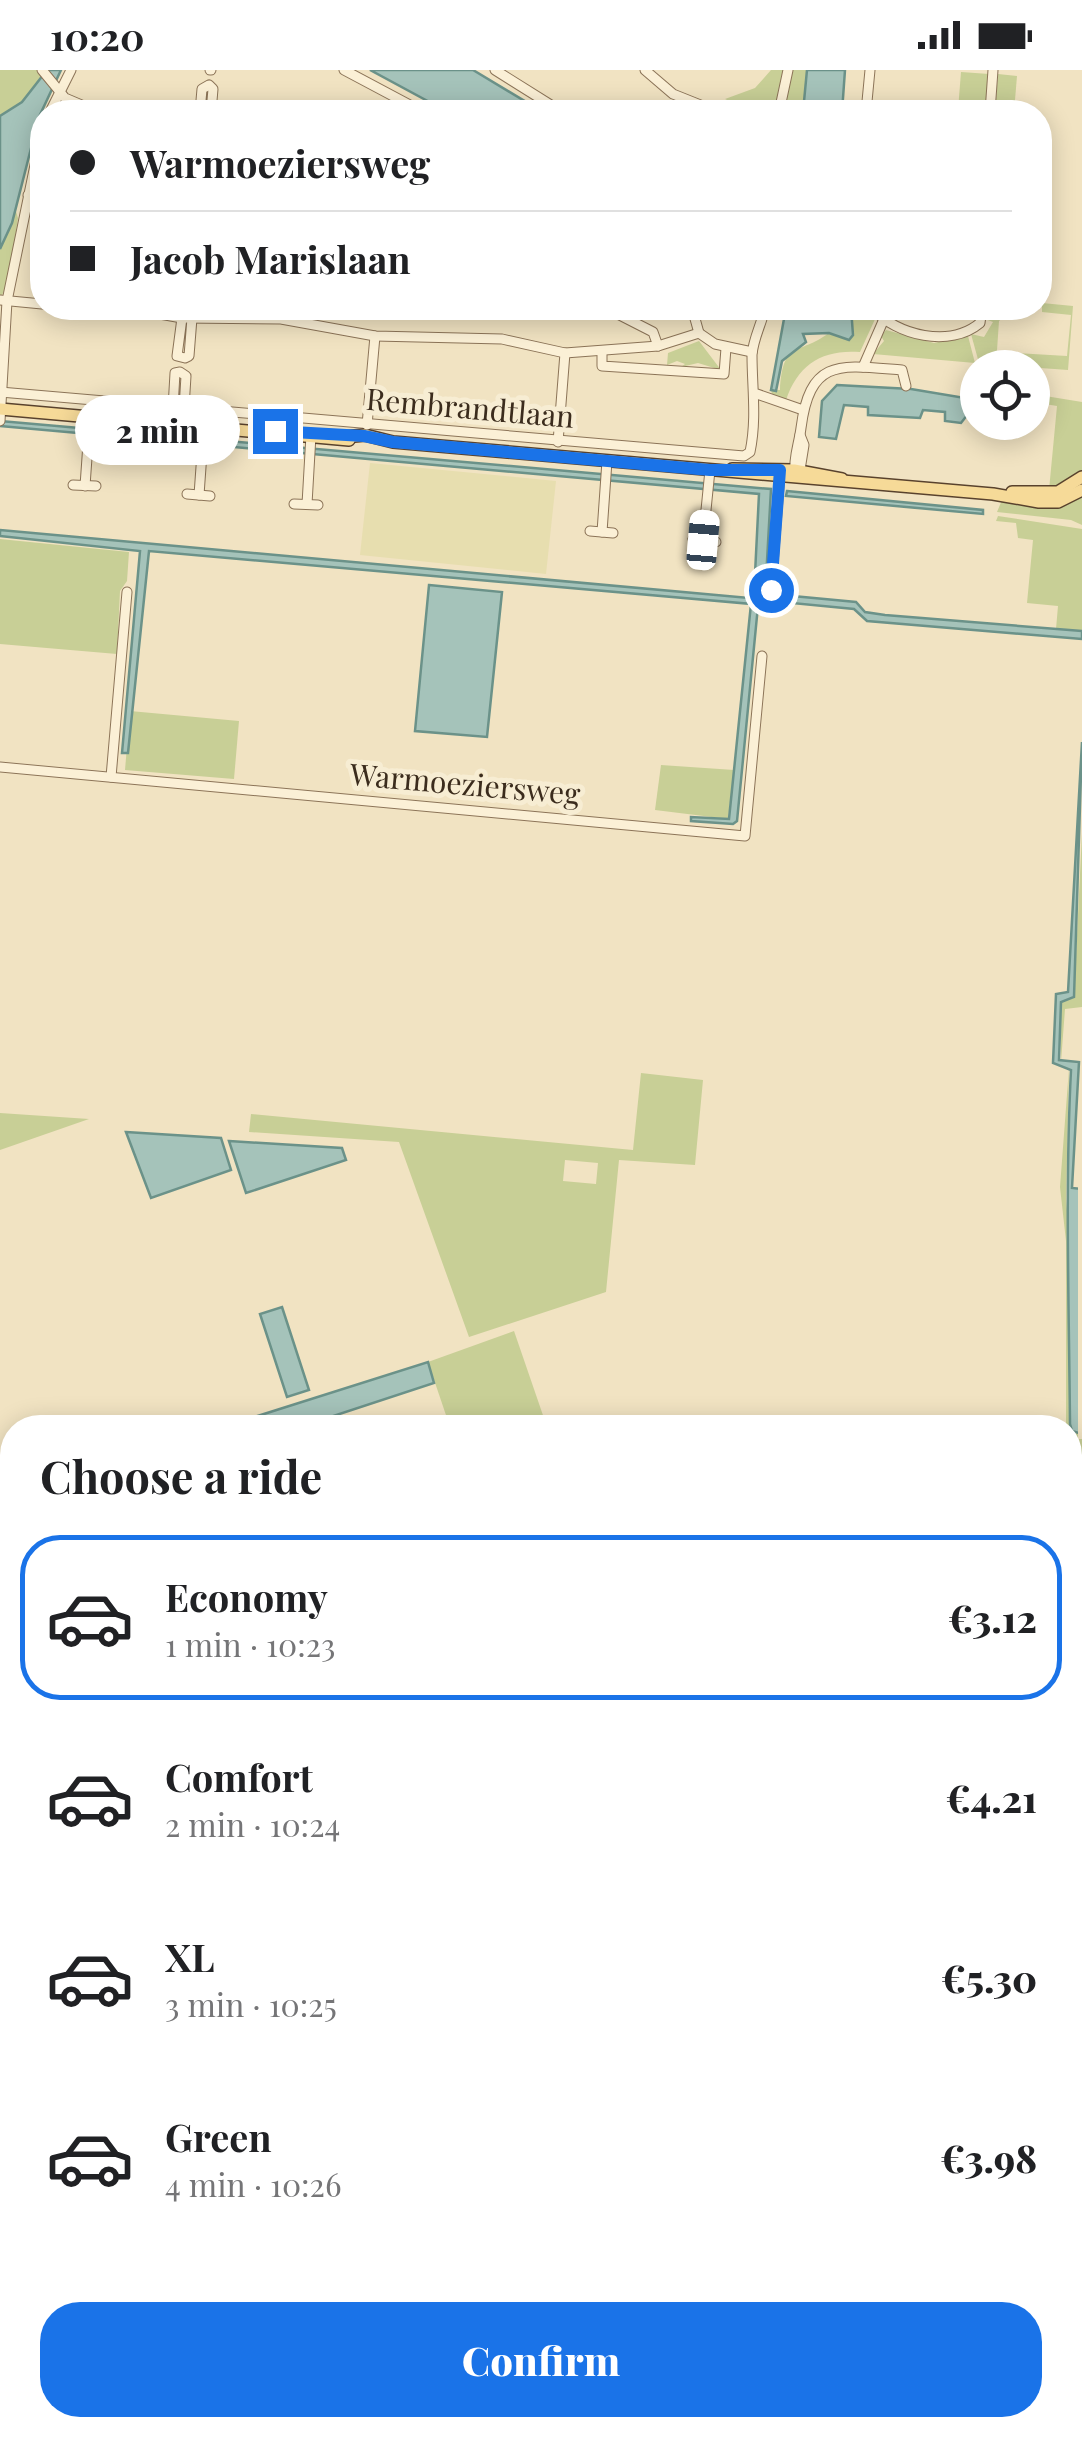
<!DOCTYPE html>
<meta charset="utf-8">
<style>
:root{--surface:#fff;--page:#f6f6f6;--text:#202124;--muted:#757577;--line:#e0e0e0;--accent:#1a73e8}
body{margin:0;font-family:"Playfair Display",serif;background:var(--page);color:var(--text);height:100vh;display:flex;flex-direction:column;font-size:38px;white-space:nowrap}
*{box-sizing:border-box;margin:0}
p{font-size:32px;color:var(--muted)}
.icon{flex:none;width:55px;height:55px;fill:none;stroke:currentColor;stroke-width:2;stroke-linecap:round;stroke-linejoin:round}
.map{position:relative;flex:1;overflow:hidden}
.side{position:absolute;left:0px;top:1345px;width:1082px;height:1022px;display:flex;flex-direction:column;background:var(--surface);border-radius:40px 40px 0 0;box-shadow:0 5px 25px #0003}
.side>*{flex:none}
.guide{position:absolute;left:30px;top:30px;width:1022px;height:220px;border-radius:40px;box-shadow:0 5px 25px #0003;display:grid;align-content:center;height:220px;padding:0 40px;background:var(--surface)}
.controls{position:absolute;left:960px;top:280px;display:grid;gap:20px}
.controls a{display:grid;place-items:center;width:90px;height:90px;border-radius:50%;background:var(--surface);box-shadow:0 5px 25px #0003;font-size:50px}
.end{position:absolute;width:45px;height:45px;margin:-22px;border:12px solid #1a73e8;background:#fff;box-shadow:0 0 0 5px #fff}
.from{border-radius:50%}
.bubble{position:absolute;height:70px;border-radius:35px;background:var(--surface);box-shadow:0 5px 25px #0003;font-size:32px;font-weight:800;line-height:70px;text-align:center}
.car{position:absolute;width:30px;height:60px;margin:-30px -15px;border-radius:12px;box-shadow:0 0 8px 2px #0007;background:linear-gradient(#fff 24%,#345 0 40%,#fff 0 76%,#345 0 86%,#fff 0)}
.guide b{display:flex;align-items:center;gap:35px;height:95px;font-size:38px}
.guide b+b{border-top:2px solid var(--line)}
.guide i{width:25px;height:25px;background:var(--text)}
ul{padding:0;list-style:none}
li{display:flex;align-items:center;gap:30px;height:165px;margin:0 20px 15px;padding:0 20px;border:5px solid transparent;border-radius:40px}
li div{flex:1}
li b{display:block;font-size:38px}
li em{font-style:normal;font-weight:800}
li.on{border-color:var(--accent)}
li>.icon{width:90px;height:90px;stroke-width:1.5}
h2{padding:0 40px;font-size:45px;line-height:120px}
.action{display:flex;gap:20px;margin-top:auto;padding:20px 40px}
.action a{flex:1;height:115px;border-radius:40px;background:var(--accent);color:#fff;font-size:40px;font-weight:800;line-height:115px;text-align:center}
.status{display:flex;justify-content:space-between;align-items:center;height:70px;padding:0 50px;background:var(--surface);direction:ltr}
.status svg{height:28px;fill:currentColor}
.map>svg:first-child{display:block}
.farmland{fill:#e7deaf}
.green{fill:#c8cf96;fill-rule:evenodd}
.water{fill:#a5c3ba;stroke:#6b9289;stroke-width:2.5}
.pier{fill:#f1e3c2}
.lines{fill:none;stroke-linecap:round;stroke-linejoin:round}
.minor-casing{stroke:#8c7458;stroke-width:11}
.major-casing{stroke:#59422d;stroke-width:14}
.minor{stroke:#fbf0d6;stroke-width:9}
.major{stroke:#f6da98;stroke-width:11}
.route{stroke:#1a73e8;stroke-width:12}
.labels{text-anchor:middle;stroke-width:10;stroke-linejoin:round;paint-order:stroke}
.street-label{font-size:30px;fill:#3b2c1d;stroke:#f7edd3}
</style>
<div class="status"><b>10:20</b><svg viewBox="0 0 49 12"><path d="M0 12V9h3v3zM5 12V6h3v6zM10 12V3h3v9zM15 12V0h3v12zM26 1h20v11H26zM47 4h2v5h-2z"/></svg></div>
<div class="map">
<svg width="1082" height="2367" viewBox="0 0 1082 2367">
<rect width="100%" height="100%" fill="#f1e3c2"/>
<g class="farmland">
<polygon points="370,393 556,411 546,504 360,485"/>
<polygon points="1082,2122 1082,2367 598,2367 595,2355 1070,2355 1070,2126"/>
<polygon points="385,2355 563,2355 567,2367 349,2367"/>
</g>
<g class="green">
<polygon points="0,0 47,0 22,32 0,46"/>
<polygon points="771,0 783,0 774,42 753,42 725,29 755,18"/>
<polygon points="792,0 807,0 804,42 784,42"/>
<polygon points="961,2 989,4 987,32 958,40"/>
<polygon points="998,4 1017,6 1014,42 995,42"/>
<polygon points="15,138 18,148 8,215 0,228 0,179"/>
<polygon points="1042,233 1073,236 1068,300 999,295 1000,282 1067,286 1071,245 1042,242"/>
<path d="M 851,238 L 867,238 L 876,247 L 860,282 C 823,279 798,294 786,330 L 772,324 L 771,320 L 780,320 C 783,269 798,286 829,263 L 849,270 L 853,265 Z"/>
<polygon points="993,246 1004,247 999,251 996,295 979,293 971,264 984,267 993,252 985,249"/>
<polygon points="886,260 934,273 968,266 975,293 873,284 884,271 881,266"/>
<polygon points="699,271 721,300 698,293 681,297 685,294 677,291 667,295 668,283"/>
<polygon points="1033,324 1082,332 1082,401 1064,416 1049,420 1057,336 1033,332"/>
<polygon points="1082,423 1082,455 1071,450 997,442 1002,430"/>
<polygon points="998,446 1082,459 1082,561 1056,559 1058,536 1027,533 1033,470 1018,468 1016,453 996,451"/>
<polygon points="0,469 129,482 127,511 120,521 117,584 0,574"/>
<polygon points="130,641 239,651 234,709 125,700"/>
<polygon points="661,695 734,700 728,749 655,740"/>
<polygon points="1082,763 1082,937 1065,939 1061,992 1061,932 1074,927"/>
<polygon points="1069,998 1066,1129 1070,1176 1070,1354 1072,1361 1082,1364 1082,1391 1074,1392 1074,1408 1070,1407 1070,1358 1066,1358 1066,1171 1060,1117"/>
<path d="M 641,1003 L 703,1010 L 695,1095 L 619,1090 L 606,1222 L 469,1267 L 399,1072 L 249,1062 L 251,1044 L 633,1080 ZM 565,1090 L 598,1093 L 596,1114 L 563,1111 Z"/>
<polygon points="0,1043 89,1049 0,1080"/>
<polygon points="514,1261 547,1357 450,1357 428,1292"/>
<polygon points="1082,1413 1082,1899 1070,1656 1070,1417"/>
</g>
<g class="water">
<polygon points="47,0 61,0 39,47 12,153 0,179 0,46 22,32"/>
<polygon points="370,0 473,0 543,42 448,42"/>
<polygon points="807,0 845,0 842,42 803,42"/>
<polygon points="786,238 851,238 853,265 849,270 829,263 803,264 806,272 782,291 776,321 771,320"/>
<polygon points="837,315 911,319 977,330 977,341 971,340 961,353 945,351 945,342 923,340 920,348 868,345 868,337 844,335 836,369 819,367 822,331"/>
<polygon points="0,351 771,419 765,527 758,536 737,751 733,754 691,751 691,747 729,749 751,534 149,481 128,683 122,683 140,481 0,466 0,460 749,528 754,524 759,424 0,356"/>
<polygon points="787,421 983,440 983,444 786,426"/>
<polygon points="429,515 502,522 487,667 415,661"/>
<polygon points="782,525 856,532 865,542 885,545 1082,561 1082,569 867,551 854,539 781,532"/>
<path d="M 1082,672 L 1074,927 L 1061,932 L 1059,990 L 1079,992 L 1072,1118 L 1082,1119 L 1082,1364 L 1072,1361 L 1070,1354 C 1069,1235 1065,1118 1071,1000 L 1053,993 L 1056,924 L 1068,922 Z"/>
<polygon points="126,1062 221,1068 231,1100 151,1128"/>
<polygon points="229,1071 342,1078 346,1090 246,1123"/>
<polygon points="282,1237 309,1320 287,1327 260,1244"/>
<polygon points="428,1292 434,1313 300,1357 223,1357"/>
<polygon points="1070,1656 1079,1769 1074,1788 1082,1977 1070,1941"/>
</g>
<rect class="pier" x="1078" y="1115" width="4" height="254"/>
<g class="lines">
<defs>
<g id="minor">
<polyline points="42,0 65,28 98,42"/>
<polyline points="210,0 211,0"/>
<polyline points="344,0 423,42"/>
<polyline points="495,0 562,42"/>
<polyline points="645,0 673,24 718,42"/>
<polyline points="50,42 71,0"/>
<polyline points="200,42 202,19 209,15 213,19 211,42"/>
<polyline points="779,42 788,0"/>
<polyline points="866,42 870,0"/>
<polyline points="990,42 993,0"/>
<polyline points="28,125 42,129"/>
<polyline points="0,230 42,234"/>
<polyline points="126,238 182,248 281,249 375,266 502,269 565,283 658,276 699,263 715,274 752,282"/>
<polyline points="606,238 653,262 658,276"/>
<polyline points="692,238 699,263"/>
<path d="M 872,238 C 897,266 950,278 980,253 L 982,238"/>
<polyline points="182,248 177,286 185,288 189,286 192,248"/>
<polyline points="602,283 602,296 724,304 726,278"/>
<polyline points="863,297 884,249"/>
<path d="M 0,322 L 744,386 L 750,382 C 757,348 752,318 752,285 C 753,269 762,253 765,238"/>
<polyline points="757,324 803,340"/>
<polyline points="173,338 175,303 180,302 186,306 184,338"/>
<polyline points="0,351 7,231 42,61"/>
<polyline points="367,355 375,266"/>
<polyline points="558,372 565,283"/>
<path d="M 795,404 C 793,388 799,374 801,358 C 810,287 841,295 902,300 L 906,316"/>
<polyline points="799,406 804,375 800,365"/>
<polyline points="73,415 96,416"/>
<polyline points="85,416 90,345"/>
<polyline points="187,424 210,426"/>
<polyline points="199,425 204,355"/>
<polyline points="294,434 318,435"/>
<polyline points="307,434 311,365"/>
<polyline points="590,461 613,463"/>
<polyline points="602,462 607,391"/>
<polyline points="693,469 716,472"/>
<polyline points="703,470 710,400"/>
<polyline points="771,520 780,403"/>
<polyline points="0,697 745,766 762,586"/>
<polyline points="111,707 127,522"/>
<polyline points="1070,1414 1082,1715"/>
<polyline points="0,1485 12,1523"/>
<polyline points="0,1760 12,1756"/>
<polyline points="1070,2122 1082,2118"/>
<polyline points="580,2355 584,2367"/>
<polyline points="324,2367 361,2355"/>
</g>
<g id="major">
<polyline points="0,339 349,370"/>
<polyline points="344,367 365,365 393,372 993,424 1039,432 1058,432 1082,420"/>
<polyline points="732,399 794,400 842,409"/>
<polyline points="1012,422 1058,422 1082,407"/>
</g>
</defs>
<use href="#minor" class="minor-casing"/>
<use href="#major" class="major-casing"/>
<use href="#minor" class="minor"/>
<use href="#major" class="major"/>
</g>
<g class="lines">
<polyline class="route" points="275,361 364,366 393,372 710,400 780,400 771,520"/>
</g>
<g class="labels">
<g class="street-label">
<text transform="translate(470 339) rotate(5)" y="10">Rembrandtlaan</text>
<text transform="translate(465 715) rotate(5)" y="10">Warmoeziersweg</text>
</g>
</g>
</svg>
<div class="controls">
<a><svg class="icon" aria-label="locate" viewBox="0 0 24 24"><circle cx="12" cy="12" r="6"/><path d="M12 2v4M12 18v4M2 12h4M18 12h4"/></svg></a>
</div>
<i class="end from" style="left:771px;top:520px"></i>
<i class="end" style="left:275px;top:361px"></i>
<div class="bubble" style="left:75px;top:325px;width:165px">2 min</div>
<i class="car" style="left:703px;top:470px;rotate:5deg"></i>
<div class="guide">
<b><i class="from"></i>Warmoeziersweg</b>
<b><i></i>Jacob Marislaan</b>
</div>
<section class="side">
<h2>Choose a ride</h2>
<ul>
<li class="on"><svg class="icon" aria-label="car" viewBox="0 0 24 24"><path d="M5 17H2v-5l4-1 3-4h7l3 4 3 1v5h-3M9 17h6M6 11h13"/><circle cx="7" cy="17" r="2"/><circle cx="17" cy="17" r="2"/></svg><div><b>Economy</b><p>1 min · 10:23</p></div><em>€3.12</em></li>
<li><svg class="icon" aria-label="car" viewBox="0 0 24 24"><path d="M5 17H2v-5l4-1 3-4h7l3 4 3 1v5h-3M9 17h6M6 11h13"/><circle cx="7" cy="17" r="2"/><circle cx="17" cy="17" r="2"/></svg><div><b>Comfort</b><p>2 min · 10:24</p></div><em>€4.21</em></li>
<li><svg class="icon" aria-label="car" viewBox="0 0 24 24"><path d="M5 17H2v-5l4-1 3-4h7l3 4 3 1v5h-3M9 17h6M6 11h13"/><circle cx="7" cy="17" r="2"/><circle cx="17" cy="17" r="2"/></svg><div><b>XL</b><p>3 min · 10:25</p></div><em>€5.30</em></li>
<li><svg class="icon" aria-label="car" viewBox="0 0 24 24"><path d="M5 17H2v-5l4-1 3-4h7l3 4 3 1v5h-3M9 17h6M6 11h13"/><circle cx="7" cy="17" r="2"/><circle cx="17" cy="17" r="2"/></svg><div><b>Green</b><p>4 min · 10:26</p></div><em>€3.98</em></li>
</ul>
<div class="action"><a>Confirm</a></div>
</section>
</div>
